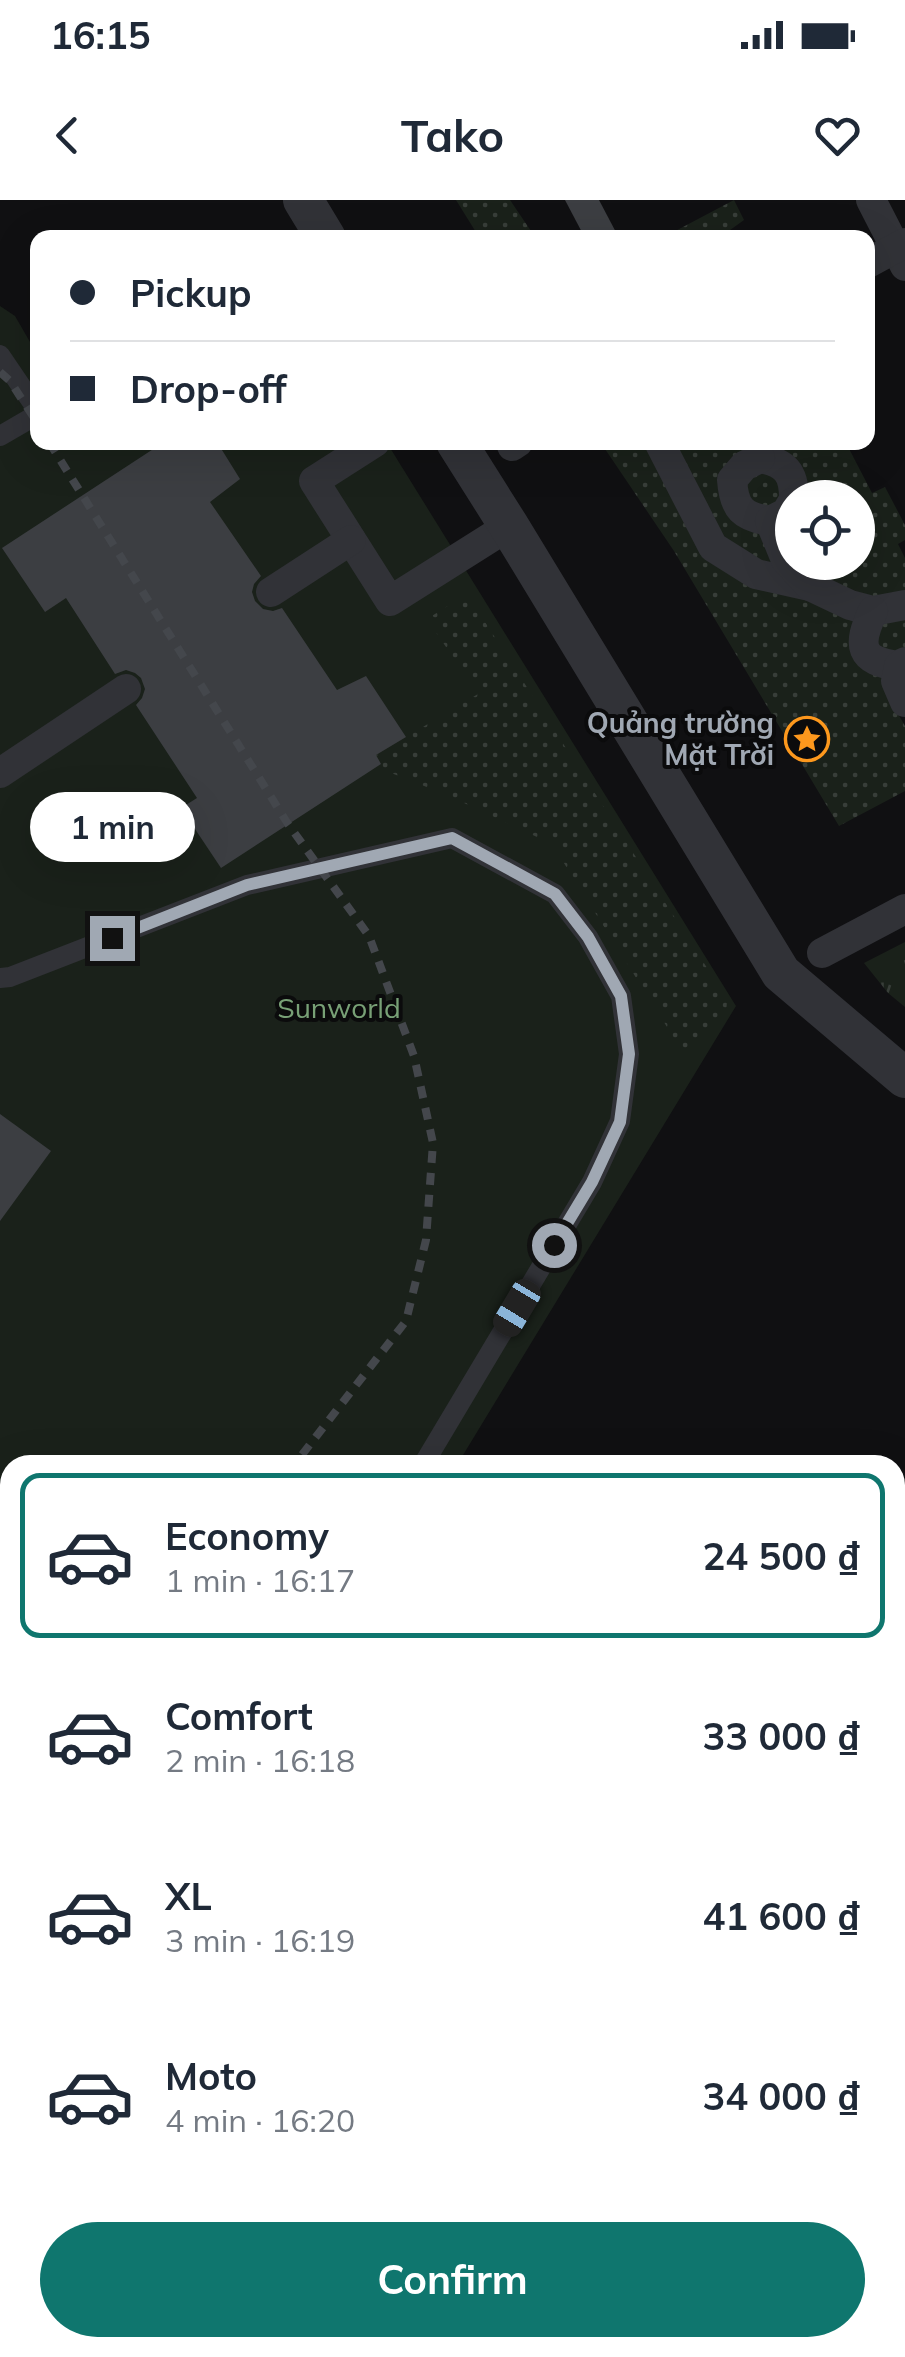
<!DOCTYPE html>
<meta charset="utf-8">
<style>
:root{--surface:#fff;--page:#f6f6f7;--text:#1f2937;--muted:#747a83;--line:#e0e1e3;--accent:#0f766e}
body{margin:0;font-family:Mulish,sans-serif;background:var(--page);color:var(--text);height:100vh;display:flex;flex-direction:column;font-size:38px;white-space:nowrap}
*{box-sizing:border-box;margin:0}
p{font-size:32px;color:var(--muted)}
.icon{flex:none;width:55px;height:55px;fill:none;stroke:currentColor;stroke-width:2;stroke-linecap:round;stroke-linejoin:round}
.map{position:relative;flex:1;overflow:hidden}
.details{position:absolute;left:0px;top:1255px;width:905px;height:902px;display:flex;flex-direction:column;background:var(--surface);border-radius:30px 30px 0 0;box-shadow:0 10px 40px #0002}
.details>*{flex:none}
.guide{position:absolute;left:30px;top:30px;width:845px;height:220px;border-radius:20px;box-shadow:0 10px 40px #0002;display:grid;align-content:center;height:220px;padding:0 40px;background:var(--surface)}
.fabs{position:absolute;left:775px;top:280px;display:grid;gap:20px}
.fabs a{display:grid;place-items:center;width:100px;height:100px;border-radius:50%;background:var(--surface);box-shadow:0 10px 40px #0002;font-size:50px}
.end{position:absolute;width:45px;height:45px;margin:-22px;border:12px solid #a0a8b3;background:#111;box-shadow:0 0 0 5px #111}
.from{border-radius:50%}
.bubble{position:absolute;height:70px;border-radius:35px;background:var(--surface);box-shadow:0 10px 40px #0002;font-size:32px;font-weight:700;line-height:70px;text-align:center}
.car{position:absolute;width:30px;height:60px;margin:-30px -15px;border-radius:12px;box-shadow:0 0 8px 2px #0007;background:linear-gradient(#222 24%,#8ab4d8 0 40%,#222 0 76%,#8ab4d8 0 86%,#222 0)}
.guide b{display:flex;align-items:center;gap:35px;height:95px;font-size:38px}
.guide b+b{border-top:2px solid var(--line)}
.guide i{width:25px;height:25px;background:var(--text)}
ul{padding:18px 0 0;list-style:none}
li{display:flex;align-items:center;gap:30px;height:165px;margin:0 20px 15px;padding:0 20px;border:5px solid transparent;border-radius:20px}
li div{flex:1}
li b{display:block;font-size:38px}
li em{font-style:normal;font-weight:700}
li.active{border-color:var(--accent)}
li>.icon{width:90px;height:90px;stroke-width:1.5}
.cta{display:flex;gap:20px;margin-top:auto;padding:20px 40px}
.cta a{flex:1;height:115px;border-radius:60px;background:var(--accent);color:#fff;font-size:40px;font-weight:700;line-height:115px;text-align:center}
.status{display:flex;justify-content:space-between;align-items:center;height:70px;padding:0 50px;background:var(--surface);direction:ltr}
.status svg{height:28px;fill:currentColor}
header{display:flex;justify-content:space-between;align-items:center;height:130px;padding:0 40px;background:var(--surface);font-size:45px;font-weight:700}
.map>svg:first-child{display:block}
.grass{fill:url(#grass-tufts)}
.park{fill:#1a211a}
.garden{fill:url(#garden-dots);fill-rule:evenodd}
.building{fill:#3c3e42}
.lines{fill:none;stroke-linecap:round;stroke-linejoin:round}
.service{stroke:#313237;stroke-width:20}
.pedestrian{stroke:#313237;stroke-width:30}
.minor{stroke:#313237;stroke-width:40}
.primary{stroke:#4d5056;stroke-width:55}
.rail{stroke:#44474c;stroke-width:8;stroke-dasharray:12 10;stroke-linecap:butt}
.route{stroke:#a0a8b3;stroke-width:12}
.labels{text-anchor:middle;stroke-width:8;stroke-linejoin:round;paint-order:stroke}
.poi-label{font-size:28px;font-weight:bold;fill:#a0a8b3;stroke:#0b0b0c;text-anchor:end}
.park-label{font-size:28px;fill:#78a076;stroke:#0b0b0c}
</style>
<div class="status"><b>16:15</b><svg viewBox="0 0 49 12"><path d="M0 12V9h3v3zM5 12V6h3v6zM10 12V3h3v9zM15 12V0h3v12zM26 1h20v11H26zM47 4h2v5h-2z"/></svg></div>
<header><svg class="icon" aria-label="back" viewBox="0 0 24 24"><path d="M15 5l-7 7 7 7"/></svg>Tako<svg class="icon" aria-label="heart" viewBox="0 0 24 24"><path d="M12 20l-8-8c-3-5 5-10 8-4 3-6 11-1 8 4z"/></svg></header>
<div class="map">
<svg width="905" height="2157" viewBox="0 0 905 2157">
<defs>
<pattern id="grass-tufts" width="24" height="20" patternUnits="userSpaceOnUse" patternTransform="scale(2.5)"><rect width="24" height="20" fill="#1a211a"/><path d="M3 7l-1-3M5 7V3M7 7l1-3M15 17l-1-3M17 17v-4M19 17l1-3" fill="none" stroke="#383e39"/></pattern>
<pattern id="garden-dots" width="8" height="8" patternUnits="userSpaceOnUse" patternTransform="scale(2.5)"><rect width="8" height="8" fill="#1a211a"/><path d="M2 2h.1M6 6h.1" fill="none" stroke="#383e39" stroke-width="1.8" stroke-linecap="round"/></pattern>
</defs>
<rect width="100%" height="100%" fill="#101012"/>
<polygon class="grass" points="905,742 905,807 888,793 864,763"/>
<polygon class="park" points="0,106 15,116 37,154 38,242 387,243 736,806 457,1265 10,1265 10,1819 0,1830"/>
<g class="garden">
<polygon points="456,0 510,0 535,37 479,37"/>
<polygon points="734,0 744,20 730,30 734,37 664,37"/>
<path d="M 601,243 L 846,243 L 872,293 L 885,287 L 905,325 L 905,340 L 898,344 L 905,358 L 905,498 L 893,505 L 905,526 L 905,591 L 839,626 L 674,351 ZM 792,298 L 858,298 L 858,362 L 792,362 Z"/>
<polygon points="467,394 727,799 726,818 684,854 552,644 447,595 376,567 381,563 376,555 478,494 427,419"/>
</g>
<g class="building">
<polygon points="565,0 599,0 619,38 585,38"/>
<polygon points="164,242 217,242 240,279 210,302 261,376 254,384 252,392 255,401 263,409 273,411 282,408 337,490 366,476 406,537 376,555 381,564 221,668 181,608 197,598 136,505 142,498 145,489 141,478 135,473 126,470 115,474 66,398 45,412 2,348"/>
<polygon points="0,914 51,951 0,1021"/>
</g>
<g class="lines">
<g class="service">
<polyline points="0,155 38,211"/>
<polyline points="0,236 38,214"/>
<polyline points="0,778 10,777 247,685 452,638 555,694 588,737 621,796 629,854 620,921 592,982 423,1265"/>
<polyline points="0,1816 10,1805"/>
</g>
<g class="pedestrian">
<polyline points="871,0 905,66"/>
<polyline points="868,63 905,43"/>
<polyline points="375,242 314,281 390,401 509,326"/>
<polyline points="659,242 713,347 756,374 810,386"/>
<path d="M 759,242 L 760,258 C 785,263 794,272 794,298"/>
<polyline points="512,246 518,242"/>
<path d="M 760,258 L 744,266 L 732,280 C 734,309 743,317 770,321"/>
<polyline points="792,303 786,313 770,321 786,360 810,386 850,405 873,411 905,405"/>
<polyline points="271,392 351,340"/>
<path d="M 873,411 C 857,446 859,461 899,466"/>
<polyline points="905,462 899,466 896,481 905,502"/>
<polyline points="0,573 126,489"/>
<polyline points="822,753 905,709"/>
</g>
<g class="minor">
<polyline points="303,0 326,38"/>
<polyline points="456,242 509,326 781,773 905,878"/>
</g>
<g class="primary">
<polyline points="895,1481 905,1466"/>
<polyline points="396,2157 404,2148"/>
</g>
<g class="rail">
<polyline points="0,172 10,181 38,224"/>
<polyline points="49,242 288,624 369,736 414,856 433,943 426,1040 406,1121 294,1265"/>
<polyline points="0,1402 10,1402"/>
</g>
</g>
<g class="lines">
<polyline class="route" points="112,738 247,685 452,638 555,694 588,737 621,796 629,854 620,922 592,982 554,1045"/>
</g>
<defs>
<symbol id="sight-ring" viewBox="-11 -11 22 22"><circle r="9.5" fill="#0b0b0c" stroke="#fd981d" stroke-width="1.5"/><path d="M0-6L1.8-2.2L6-1.7L2.9 1.2L3.7 5.4L0 3.3L-3.7 5.4L-2.9 1.2L-6-1.7L-1.8-2.2Z" fill="#fd981d"/></symbol>
</defs>
<g fill-rule="evenodd">
<use href="#sight-ring" x="782" y="514" width="50" height="50"/>
</g>
<g class="labels">
<g class="poi-label">
<text x="774" y="533">Quảng trường<tspan x="774" dy="32">Mặt Trời</tspan></text>
</g>
<g class="park-label">
<text x="339" y="818">Sunworld</text>
</g>
</g>
</svg>
<div class="fabs">
<a><svg class="icon" aria-label="locate" viewBox="0 0 24 24"><circle cx="12" cy="12" r="6"/><path d="M12 2v4M12 18v4M2 12h4M18 12h4"/></svg></a>
</div>
<i class="end from" style="left:554px;top:1045px"></i>
<i class="end" style="left:112px;top:738px"></i>
<div class="bubble" style="left:30px;top:592px;width:165px">1 min</div>
<i class="car" style="left:517px;top:1108px;rotate:211deg"></i>
<div class="guide">
<b><i class="from"></i>Pickup</b>
<b><i></i>Drop-off</b>
</div>
<section class="details">
<ul>
<li class="active"><svg class="icon" aria-label="car" viewBox="0 0 24 24"><path d="M5 17H2v-5l4-1 3-4h7l3 4 3 1v5h-3M9 17h6M6 11h13"/><circle cx="7" cy="17" r="2"/><circle cx="17" cy="17" r="2"/></svg><div><b>Economy</b><p>1 min · 16:17</p></div><em>24 500 ₫</em></li>
<li><svg class="icon" aria-label="car" viewBox="0 0 24 24"><path d="M5 17H2v-5l4-1 3-4h7l3 4 3 1v5h-3M9 17h6M6 11h13"/><circle cx="7" cy="17" r="2"/><circle cx="17" cy="17" r="2"/></svg><div><b>Comfort</b><p>2 min · 16:18</p></div><em>33 000 ₫</em></li>
<li><svg class="icon" aria-label="car" viewBox="0 0 24 24"><path d="M5 17H2v-5l4-1 3-4h7l3 4 3 1v5h-3M9 17h6M6 11h13"/><circle cx="7" cy="17" r="2"/><circle cx="17" cy="17" r="2"/></svg><div><b>XL</b><p>3 min · 16:19</p></div><em>41 600 ₫</em></li>
<li><svg class="icon" aria-label="car" viewBox="0 0 24 24"><path d="M5 17H2v-5l4-1 3-4h7l3 4 3 1v5h-3M9 17h6M6 11h13"/><circle cx="7" cy="17" r="2"/><circle cx="17" cy="17" r="2"/></svg><div><b>Moto</b><p>4 min · 16:20</p></div><em>34 000 ₫</em></li>
</ul>
<div class="cta"><a>Confirm</a></div>
</section>
</div>
